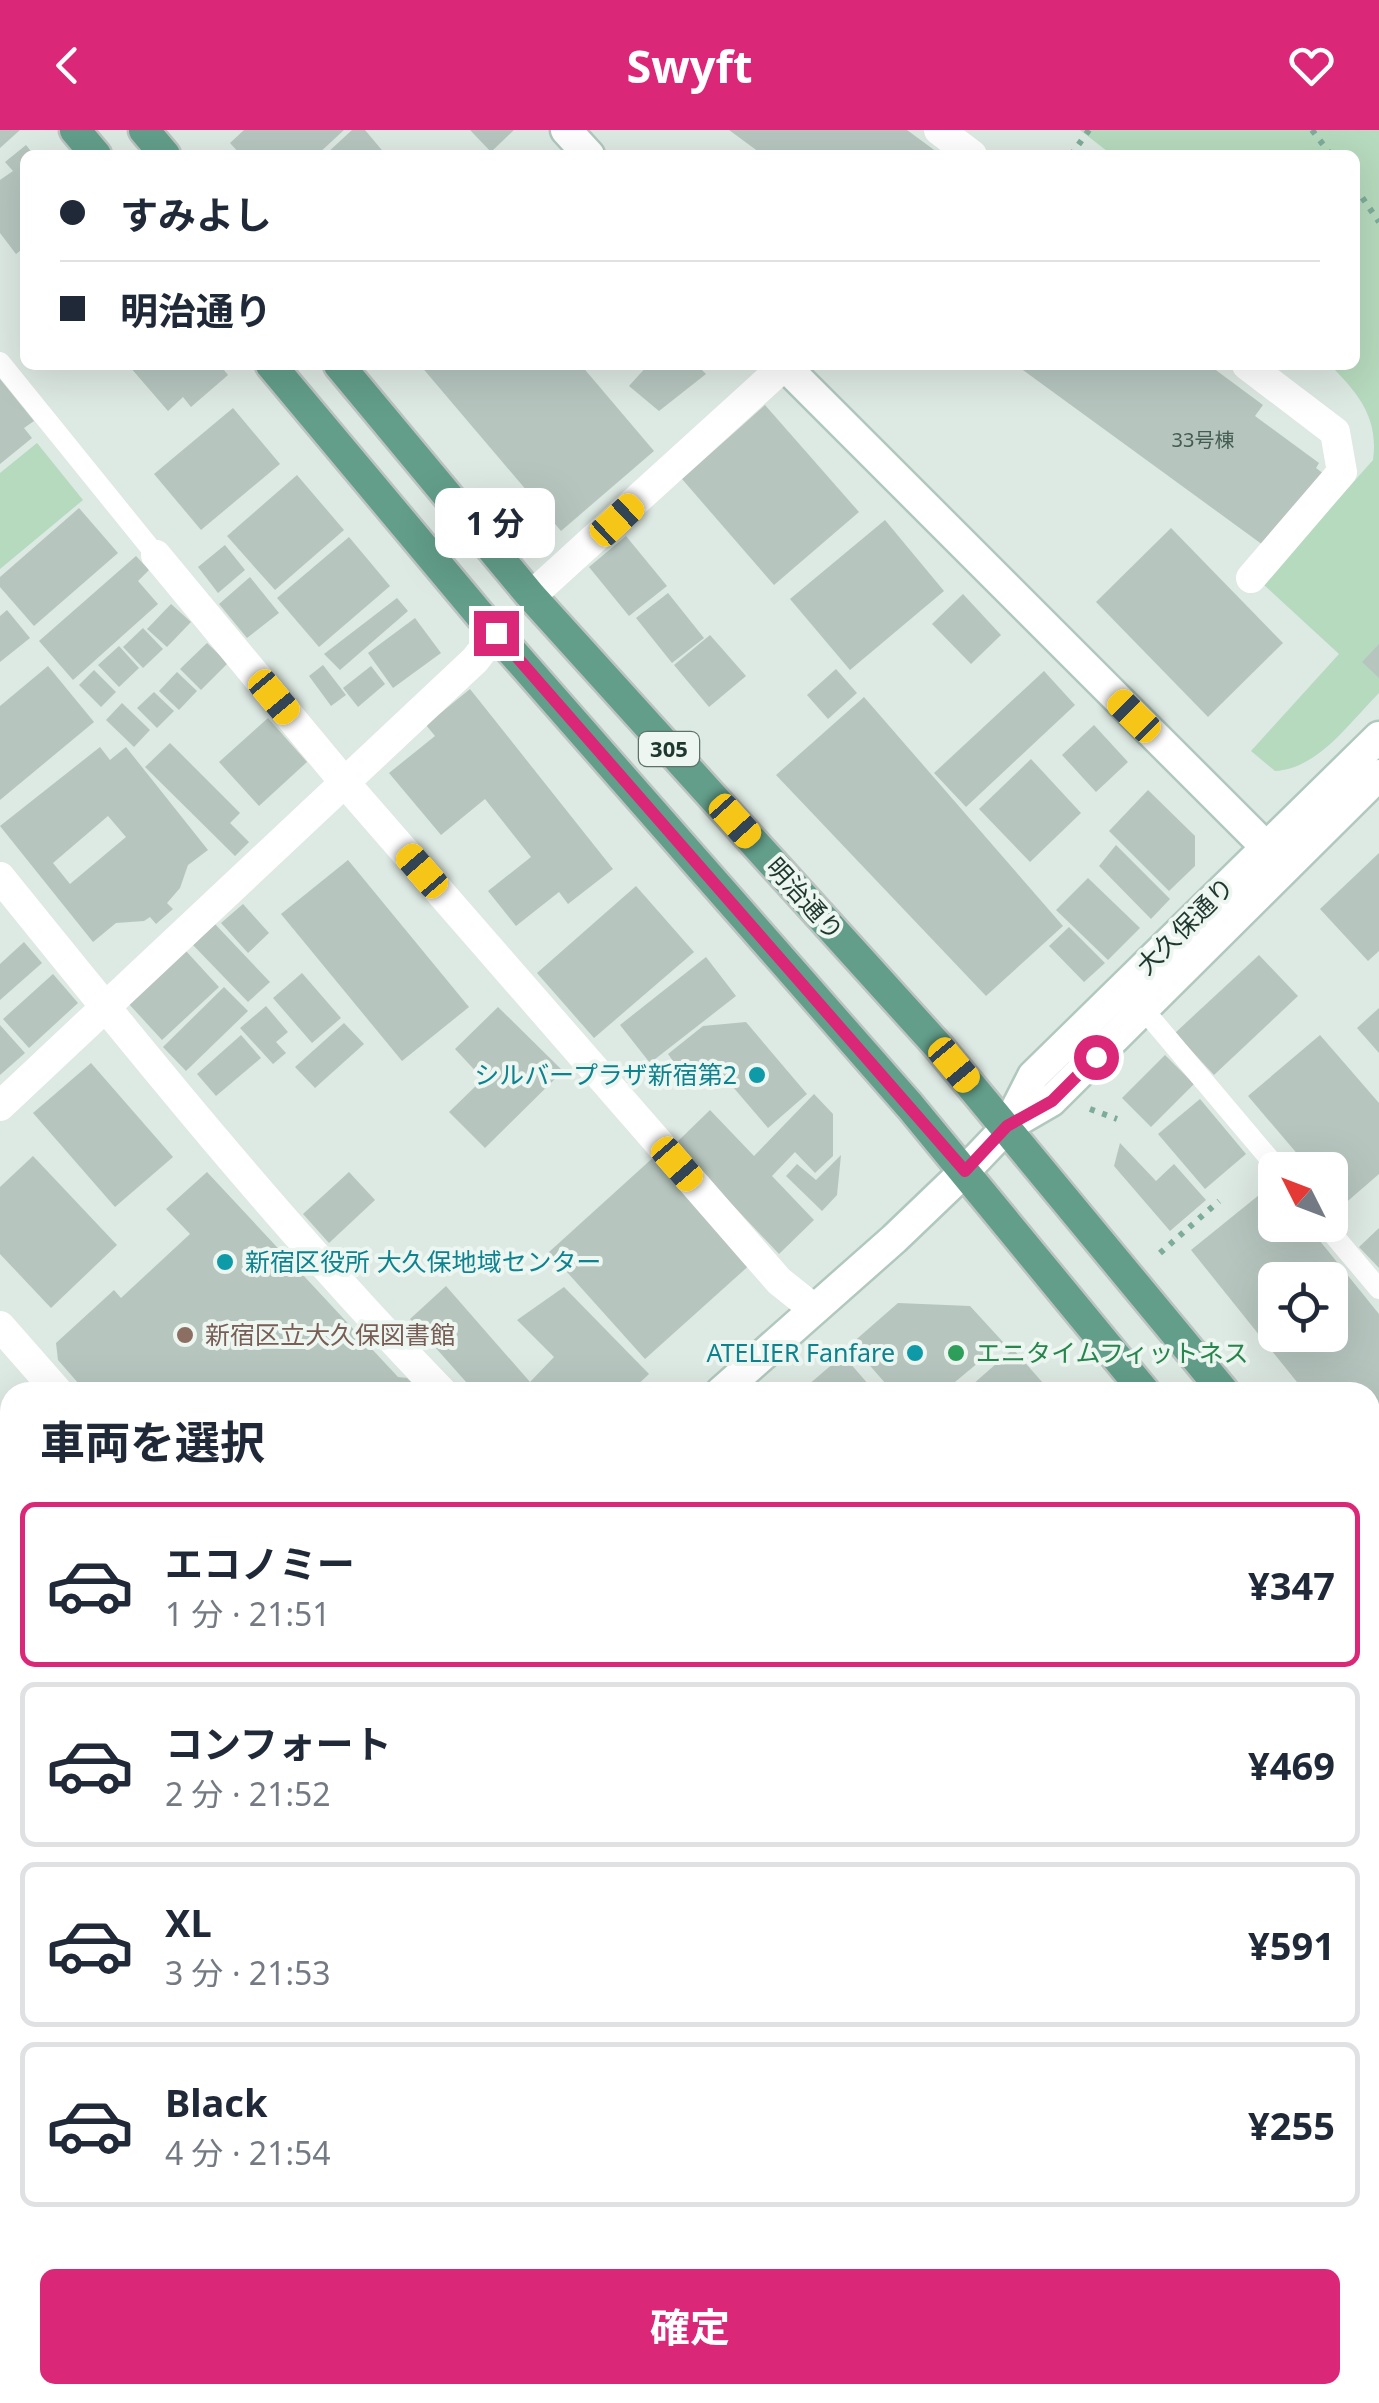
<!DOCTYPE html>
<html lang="ja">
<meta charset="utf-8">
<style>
:root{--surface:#fff;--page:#f2f2f3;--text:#1f2937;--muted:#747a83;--line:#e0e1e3;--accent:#db2777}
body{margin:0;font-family:"Noto Sans","Noto Sans JP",sans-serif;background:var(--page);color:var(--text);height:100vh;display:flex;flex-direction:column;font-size:38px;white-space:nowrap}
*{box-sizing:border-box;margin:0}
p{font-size:32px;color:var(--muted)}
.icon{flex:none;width:55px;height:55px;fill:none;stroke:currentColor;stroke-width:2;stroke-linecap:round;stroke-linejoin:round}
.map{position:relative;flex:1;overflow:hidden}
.side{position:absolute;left:0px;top:1252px;width:1380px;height:1022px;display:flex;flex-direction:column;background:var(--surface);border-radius:30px 30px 0 0;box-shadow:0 10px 40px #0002}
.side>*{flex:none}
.top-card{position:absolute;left:20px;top:20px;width:1340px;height:220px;border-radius:15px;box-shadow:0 10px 40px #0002;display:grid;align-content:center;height:220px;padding:0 40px;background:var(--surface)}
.needle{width:65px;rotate:312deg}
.fabs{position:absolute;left:1258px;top:1022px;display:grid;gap:20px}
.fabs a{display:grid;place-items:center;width:90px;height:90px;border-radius:15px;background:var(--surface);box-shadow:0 10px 40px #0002;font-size:50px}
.end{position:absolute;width:45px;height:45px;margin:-22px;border:12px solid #db2777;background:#fff;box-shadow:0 0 0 5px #fff}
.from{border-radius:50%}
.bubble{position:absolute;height:70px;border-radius:15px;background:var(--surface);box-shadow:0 10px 40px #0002;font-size:32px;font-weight:700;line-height:70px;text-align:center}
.car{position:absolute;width:30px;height:60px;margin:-30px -15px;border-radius:12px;box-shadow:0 0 8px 2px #0007;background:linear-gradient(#f5c518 24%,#345 0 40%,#f5c518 0 76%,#345 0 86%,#f5c518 0)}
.top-card b{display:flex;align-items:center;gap:35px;height:95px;font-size:38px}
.top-card b+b{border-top:2px solid var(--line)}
.top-card i{width:25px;height:25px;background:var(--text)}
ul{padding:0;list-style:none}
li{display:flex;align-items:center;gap:30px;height:165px;margin:0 20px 15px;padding:0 20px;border:5px solid var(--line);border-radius:15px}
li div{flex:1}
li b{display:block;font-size:38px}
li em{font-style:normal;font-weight:700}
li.on{border-color:var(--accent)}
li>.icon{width:90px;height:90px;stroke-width:1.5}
h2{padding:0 40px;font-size:45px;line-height:120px}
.primary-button{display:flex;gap:20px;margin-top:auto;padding:20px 40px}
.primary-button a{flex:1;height:115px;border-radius:15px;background:var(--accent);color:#fff;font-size:40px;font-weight:700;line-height:115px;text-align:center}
header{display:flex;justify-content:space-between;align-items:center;height:130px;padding:0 40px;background:var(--accent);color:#fff;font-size:45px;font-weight:700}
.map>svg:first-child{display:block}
.green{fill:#b6dabd}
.building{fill:#b6c6bf;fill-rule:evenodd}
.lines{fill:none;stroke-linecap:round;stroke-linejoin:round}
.secondary-casing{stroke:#b1c8be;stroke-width:35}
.primary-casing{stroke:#bcc3c1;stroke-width:35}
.path{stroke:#7eac9a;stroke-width:6;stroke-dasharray:5 8;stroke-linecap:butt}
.lane{stroke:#fff;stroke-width:20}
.street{stroke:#fff;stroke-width:30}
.secondary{stroke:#fff;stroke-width:30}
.primary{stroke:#629e8a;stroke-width:30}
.route{stroke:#db2777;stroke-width:12}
.culture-dot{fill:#0f9aa8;stroke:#edf6f1;stroke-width:4}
.education-dot{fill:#8d6e63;stroke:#edf6f1;stroke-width:4}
.leisure-dot{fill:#2e9e5b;stroke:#edf6f1;stroke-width:4}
.labels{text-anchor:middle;stroke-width:8;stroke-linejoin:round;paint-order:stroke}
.number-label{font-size:20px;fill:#455c53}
.shield{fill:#edf6f1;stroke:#5d7169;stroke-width:2.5}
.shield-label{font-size:22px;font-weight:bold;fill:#1f382f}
.street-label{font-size:25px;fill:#1f382f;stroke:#edf6f1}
.culture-label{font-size:25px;fill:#0d838f;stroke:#edf6f1;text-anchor:end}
.education-label{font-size:25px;fill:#785e54;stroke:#edf6f1;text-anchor:start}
.leisure-label{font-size:25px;fill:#27864d;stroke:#edf6f1;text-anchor:start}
</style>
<header><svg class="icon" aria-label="back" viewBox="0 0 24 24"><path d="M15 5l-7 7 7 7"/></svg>Swyft<svg class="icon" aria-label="heart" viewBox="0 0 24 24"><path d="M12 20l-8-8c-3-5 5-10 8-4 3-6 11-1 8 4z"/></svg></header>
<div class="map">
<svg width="1379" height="2273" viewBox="0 0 1379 2273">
<rect width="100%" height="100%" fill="#dde9e3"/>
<g class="green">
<path d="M 1080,0 L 1379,0 L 1379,563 C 1350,592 1318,639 1275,641 L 1251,621 L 1339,524 L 1263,454 L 1373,330 C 1379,288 1358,263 1330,235 L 1355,235 L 1355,25 L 1112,25 Z"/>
<polygon points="37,313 83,370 0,439 0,343"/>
</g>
<g class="building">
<polygon points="0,0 20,0 0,18"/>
<polygon points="244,0 344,0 317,25 241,25 230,13"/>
<polygon points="352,0 365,0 386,25 325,25"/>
<polygon points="470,0 514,0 491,22"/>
<polygon points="729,0 907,0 941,25 763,25"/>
<polygon points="26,15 34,25 25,25 25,117 16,124 0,103 0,50 13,41 5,32"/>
<polygon points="133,235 220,235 228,245 191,277 183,267 168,281 130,237"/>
<polygon points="420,235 581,235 654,321 561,401"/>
<polygon points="648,235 697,235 706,244 659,281 629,256"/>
<polygon points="1016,235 1209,235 1263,275 1255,286 1319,333 1316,338 1328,347 1301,383 1293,376 1263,415"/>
<polygon points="0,249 34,291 24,298 32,308 0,334"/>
<polygon points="765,275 859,382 774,455 682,349"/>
<polygon points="233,278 280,334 201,400 154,344"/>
<polygon points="297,345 344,400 275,460 227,406"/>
<polygon points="79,378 118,423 34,496 0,457 0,447"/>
<polygon points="885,390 944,461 850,540 790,469"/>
<polygon points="1171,398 1283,513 1208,587 1096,472"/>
<polygon points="626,406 667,456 629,486 589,437"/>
<polygon points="349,407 390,456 319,517 277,468"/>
<polygon points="225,415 245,440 218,463 198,437"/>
<polygon points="136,426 149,440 138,451 158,474 73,550 39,511"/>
<polygon points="250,447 279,483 247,508 219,474"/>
<polygon points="668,463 704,508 672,533 636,488"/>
<polygon points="963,464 1001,505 971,534 932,494"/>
<polygon points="397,468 408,481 340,540 324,524"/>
<polygon points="171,474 191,492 167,517 147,499"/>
<polygon points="7,480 30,508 0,532 0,486"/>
<polygon points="415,488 441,523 393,558 368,523"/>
<polygon points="143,498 163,519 143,538 123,517"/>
<polygon points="710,505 746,546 709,577 674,535"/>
<polygon points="207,513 228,533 201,560 180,539"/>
<polygon points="1379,514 1379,548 1362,532"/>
<polygon points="119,516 139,538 119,557 98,535"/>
<polygon points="323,535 346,565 331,576 309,546"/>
<polygon points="48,536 94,592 0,670 0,576"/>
<polygon points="371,536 385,554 358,577 343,558"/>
<polygon points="836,539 857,563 828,589 807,565"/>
<polygon points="94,540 116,562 101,577 79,555"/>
<polygon points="1044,541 1075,575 966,677 934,643"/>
<polygon points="177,542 197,561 179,580 159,561"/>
<polygon points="470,559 613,739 568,774 559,762 516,796 488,761 531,727 485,669 441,705 389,643 435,606 426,595"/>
<polygon points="154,562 174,581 157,598 137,578"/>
<polygon points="864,567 1063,796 986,866 776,645"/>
<polygon points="122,573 150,600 134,617 106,590"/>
<polygon points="268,588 307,632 259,676 219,632"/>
<polygon points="1094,595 1128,632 1096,662 1062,625"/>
<polygon points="170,613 240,683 230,693 249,712 235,726 145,637"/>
<path d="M 100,617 L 110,630 L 126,617 L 208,720 L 188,735 L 180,758 L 167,773 L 173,779 L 156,794 L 150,787 L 144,791 L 116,793 L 93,812 L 0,696 ZM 108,686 L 126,707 L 70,754 L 53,733 Z"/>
<polygon points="1031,629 1081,683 1030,732 979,679"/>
<polygon points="1148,660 1195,706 1195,736 1169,761 1109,701"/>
<polygon points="1116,715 1170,769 1151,789 1099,736"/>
<polygon points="1379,723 1379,821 1368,831 1320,779"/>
<polygon points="348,730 469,877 402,931 281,784"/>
<polygon points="1088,748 1140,798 1108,830 1056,780"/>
<polygon points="636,756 694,822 594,908 537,843"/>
<polygon points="243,774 269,803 248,823 221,793"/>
<polygon points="214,793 270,852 248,872 192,814"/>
<polygon points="1069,797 1105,833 1084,852 1049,816"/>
<polygon points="24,812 42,833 0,870 0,834"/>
<polygon points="186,821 219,857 162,910 128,873"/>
<polygon points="1259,825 1298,866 1214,945 1175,903"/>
<polygon points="706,827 736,866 650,933 620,895"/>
<polygon points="302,843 341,888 312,913 273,868"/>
<polygon points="53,844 78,873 29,918 3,889"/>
<polygon points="224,857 248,881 186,941 163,917"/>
<polygon points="266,876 288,902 276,912 286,923 273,934 240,898"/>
<polygon points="498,877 563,941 485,1018 449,982 483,949 455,919"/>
<polygon points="1379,878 1379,923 1357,898"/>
<polygon points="746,892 807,964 768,998 715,936 690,955 668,924 703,896"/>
<polygon points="344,893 364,914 315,958 295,937"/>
<polygon points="0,895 25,923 0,945"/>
<polygon points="241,905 261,928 216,966 197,944"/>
<polygon points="1320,905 1379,973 1379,1044 1342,1076 1330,1062 1330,1040 1311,1040 1248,966"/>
<polygon points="1165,925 1194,954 1151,997 1122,968"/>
<polygon points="91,933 173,1027 115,1077 33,983"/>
<polygon points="814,964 833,984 833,1026 815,1043 795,1022 772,1046 814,1090 779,1124 675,1014 710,980 754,1026"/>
<polygon points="1200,969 1246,1024 1205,1059 1158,1004"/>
<polygon points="1120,1013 1156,1051 1174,1034 1206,1070 1170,1101 1114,1036"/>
<polygon points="656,1025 753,1132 645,1229 549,1122"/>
<polygon points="841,1025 837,1065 822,1081 786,1046 797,1034 816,1050"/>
<polygon points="33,1026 117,1115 51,1178 0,1124 0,1057"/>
<polygon points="207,1042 398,1247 407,1248 421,1262 86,1262 58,1230 56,1213 114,1160 121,1168 190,1104 166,1079"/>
<polygon points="349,1042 375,1070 329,1113 303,1084"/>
<path d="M 1275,1052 L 1275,1095 L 1307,1095 L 1379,1184 L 1379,1317 L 1370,1326 L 1370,1262 L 1305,1262 L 1191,1120 ZM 1275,1150 L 1330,1150 L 1330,1205 L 1275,1205 Z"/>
<polygon points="1379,1098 1379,1138 1359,1117"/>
<polygon points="446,1156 530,1252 554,1227 517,1190 564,1157 649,1244 630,1262 475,1262 410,1189"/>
<polygon points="898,1173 970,1176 1003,1212 943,1262 893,1262 851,1214"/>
<polygon points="1013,1219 1051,1262 964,1262"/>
<polygon points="843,1225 875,1262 800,1262"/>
<polygon points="10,1298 10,1380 0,1367 0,1306"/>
<polygon points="0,1393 10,1404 10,1443 0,1452"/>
<polygon points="10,1503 10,1556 3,1562 0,1558 0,1511"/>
<polygon points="1370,1647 1379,1658 1379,1747 1370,1754"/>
<polygon points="0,1769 10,1779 10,1824 0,1814"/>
<polygon points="1379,1804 1379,1856 1370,1844 1370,1812"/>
<polygon points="1370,1877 1379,1889 1379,1974 1374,1967 1370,1970"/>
<polygon points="6,1991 10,1996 10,2129 6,2132 0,2125 0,1996"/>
<polygon points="1379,2092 1379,2146 1370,2135 1370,2099"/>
<polygon points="0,2145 10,2158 10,2233 0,2220"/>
<polygon points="1379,2217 1379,2271 1376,2273 1307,2273 1317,2265 1370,2265 1370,2224"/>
<polygon points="40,2265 69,2265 59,2273 46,2273"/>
<polygon points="80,2265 96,2265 102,2273 70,2273"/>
<polygon points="150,2265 190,2265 196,2273 139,2273"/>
<polygon points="309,2265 352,2265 358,2273 298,2273"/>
<polygon points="418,2265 517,2265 505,2273 407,2273"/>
<polygon points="549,2265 606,2265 612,2273 555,2273"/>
<polygon points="683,2265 715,2265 705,2273 689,2273"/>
<polygon points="936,2265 992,2265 998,2273 943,2273"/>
<polygon points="1038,2265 1159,2265 1149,2273 1044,2273"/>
<polygon points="1207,2265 1247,2265 1237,2273 1214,2273"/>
</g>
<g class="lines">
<defs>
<g id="secondary">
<polyline points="566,0 589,25"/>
<polyline points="784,235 1286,737"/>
<polyline points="1008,996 1051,971 1379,645"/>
<polyline points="721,1262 894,1109 965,1041 1007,997 1033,946 1379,607"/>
<polyline points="0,1919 10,1910"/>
</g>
<g id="primary">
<polyline points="75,0 96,25"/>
<polyline points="144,0 165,25"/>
<polyline points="271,235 479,484 910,976 1145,1262"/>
<polyline points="339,235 531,466 938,916 1224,1262"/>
<polyline points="1370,1441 1379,1452"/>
<polyline points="1370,1540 1379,1551"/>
</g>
</defs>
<use href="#secondary" class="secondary-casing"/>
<use href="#primary" class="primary-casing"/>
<g class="path">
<polyline points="1312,0 1331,25"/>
<polyline points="1071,25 1089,0"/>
<polyline points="1355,57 1379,92"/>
<polyline points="1090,979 1117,989"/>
<polyline points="1160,1123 1219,1071"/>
</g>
<g class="lane">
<polyline points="0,232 156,425"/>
<polyline points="1144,880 1279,1040"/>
<polyline points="1325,1095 1379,1159"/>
<polyline points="1370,2006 1379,2018"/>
<polyline points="1370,2163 1379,2174"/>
<polyline points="0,2247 10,2261"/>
<polyline points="618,2265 626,2273"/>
<polyline points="1019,2265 1026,2273"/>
<polyline points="1182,2265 1187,2271"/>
</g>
<g class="street">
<polyline points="939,0 972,25"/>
<polyline points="1247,235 1335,302 1342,342 1251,448"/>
<polyline points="156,425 345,653 779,1151 814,1179"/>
<polyline points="531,466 784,236"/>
<path d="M 0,747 C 142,923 285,1100 442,1262"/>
<polyline points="0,976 475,530 496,503"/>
<polyline points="0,1196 58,1262"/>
<polyline points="0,1613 10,1625"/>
<polyline points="1370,1771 1379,1763"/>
<polyline points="0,1835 10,1846"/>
<polyline points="374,2265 381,2273"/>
<polyline points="820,2273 829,2265"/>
</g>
<use href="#secondary" class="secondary"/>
<use href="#primary" class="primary"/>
</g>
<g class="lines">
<polyline class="route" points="496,503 965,1041 1007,996 1052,971 1096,927"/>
</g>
<g class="culture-dot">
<circle cx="757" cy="945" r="10"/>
<circle cx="225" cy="1132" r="10"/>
<circle cx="915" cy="1223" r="10"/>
</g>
<circle class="education-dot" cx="185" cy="1205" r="10"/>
<circle class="leisure-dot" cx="956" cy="1223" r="10"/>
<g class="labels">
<g class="number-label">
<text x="1203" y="317">33号棟</text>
</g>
<rect class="shield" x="639" y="602" width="60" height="34" rx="8"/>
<g class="shield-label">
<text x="669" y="627">305</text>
</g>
<g class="street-label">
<text transform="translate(805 769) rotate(48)" y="9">明治通り</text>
<text transform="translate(1185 796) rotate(-45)" y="9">大久保通り</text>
</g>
<g class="culture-label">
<text x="737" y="954">シルバープラザ新宿第2</text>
<text x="245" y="1141" text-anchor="start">新宿区役所 大久保地域センター</text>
<text x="895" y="1232">ATELIER Fanfare</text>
</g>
<g class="education-label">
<text x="205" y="1214">新宿区立大久保図書館</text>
</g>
<g class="leisure-label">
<text x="976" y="1232">エニタイムフィットネス</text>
</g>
</g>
</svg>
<div class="fabs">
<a><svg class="needle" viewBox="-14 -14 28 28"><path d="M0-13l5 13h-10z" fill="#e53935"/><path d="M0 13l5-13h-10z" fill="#747a83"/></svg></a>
<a><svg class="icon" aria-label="locate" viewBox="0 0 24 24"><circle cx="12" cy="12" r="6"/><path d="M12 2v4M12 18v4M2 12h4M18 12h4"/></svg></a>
</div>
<i class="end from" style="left:1096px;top:927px"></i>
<i class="end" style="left:496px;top:503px"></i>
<div class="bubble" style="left:435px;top:358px;width:120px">1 分</div>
<i class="car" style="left:617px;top:390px;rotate:47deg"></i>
<i class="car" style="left:274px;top:567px;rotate:140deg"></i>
<i class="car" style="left:1134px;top:586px;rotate:315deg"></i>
<i class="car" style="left:735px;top:691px;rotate:138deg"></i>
<i class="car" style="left:422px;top:741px;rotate:319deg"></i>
<i class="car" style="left:954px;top:935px;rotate:140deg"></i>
<i class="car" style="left:677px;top:1034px;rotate:139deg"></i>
<div class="top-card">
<b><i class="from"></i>すみよし</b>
<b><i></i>明治通り</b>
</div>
<section class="side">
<h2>車両を選択</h2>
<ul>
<li class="on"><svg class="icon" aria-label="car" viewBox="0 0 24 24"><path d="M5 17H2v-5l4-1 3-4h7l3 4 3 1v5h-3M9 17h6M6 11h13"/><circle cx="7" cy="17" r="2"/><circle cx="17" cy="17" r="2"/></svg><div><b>エコノミー</b><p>1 分 · 21:51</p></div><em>¥347</em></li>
<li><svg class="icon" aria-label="car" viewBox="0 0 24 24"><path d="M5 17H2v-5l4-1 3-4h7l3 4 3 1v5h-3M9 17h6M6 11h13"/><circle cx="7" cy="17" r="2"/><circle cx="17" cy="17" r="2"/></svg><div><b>コンフォート</b><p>2 分 · 21:52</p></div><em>¥469</em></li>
<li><svg class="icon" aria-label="car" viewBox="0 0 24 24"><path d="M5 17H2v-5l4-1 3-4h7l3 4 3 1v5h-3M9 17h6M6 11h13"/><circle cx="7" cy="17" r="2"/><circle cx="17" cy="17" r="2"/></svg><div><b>XL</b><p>3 分 · 21:53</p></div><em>¥591</em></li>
<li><svg class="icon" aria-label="car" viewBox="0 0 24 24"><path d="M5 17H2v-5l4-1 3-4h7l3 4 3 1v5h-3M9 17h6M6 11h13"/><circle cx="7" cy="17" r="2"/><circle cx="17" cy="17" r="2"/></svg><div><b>Black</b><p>4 分 · 21:54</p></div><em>¥255</em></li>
</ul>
<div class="primary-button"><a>確定</a></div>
</section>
</div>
